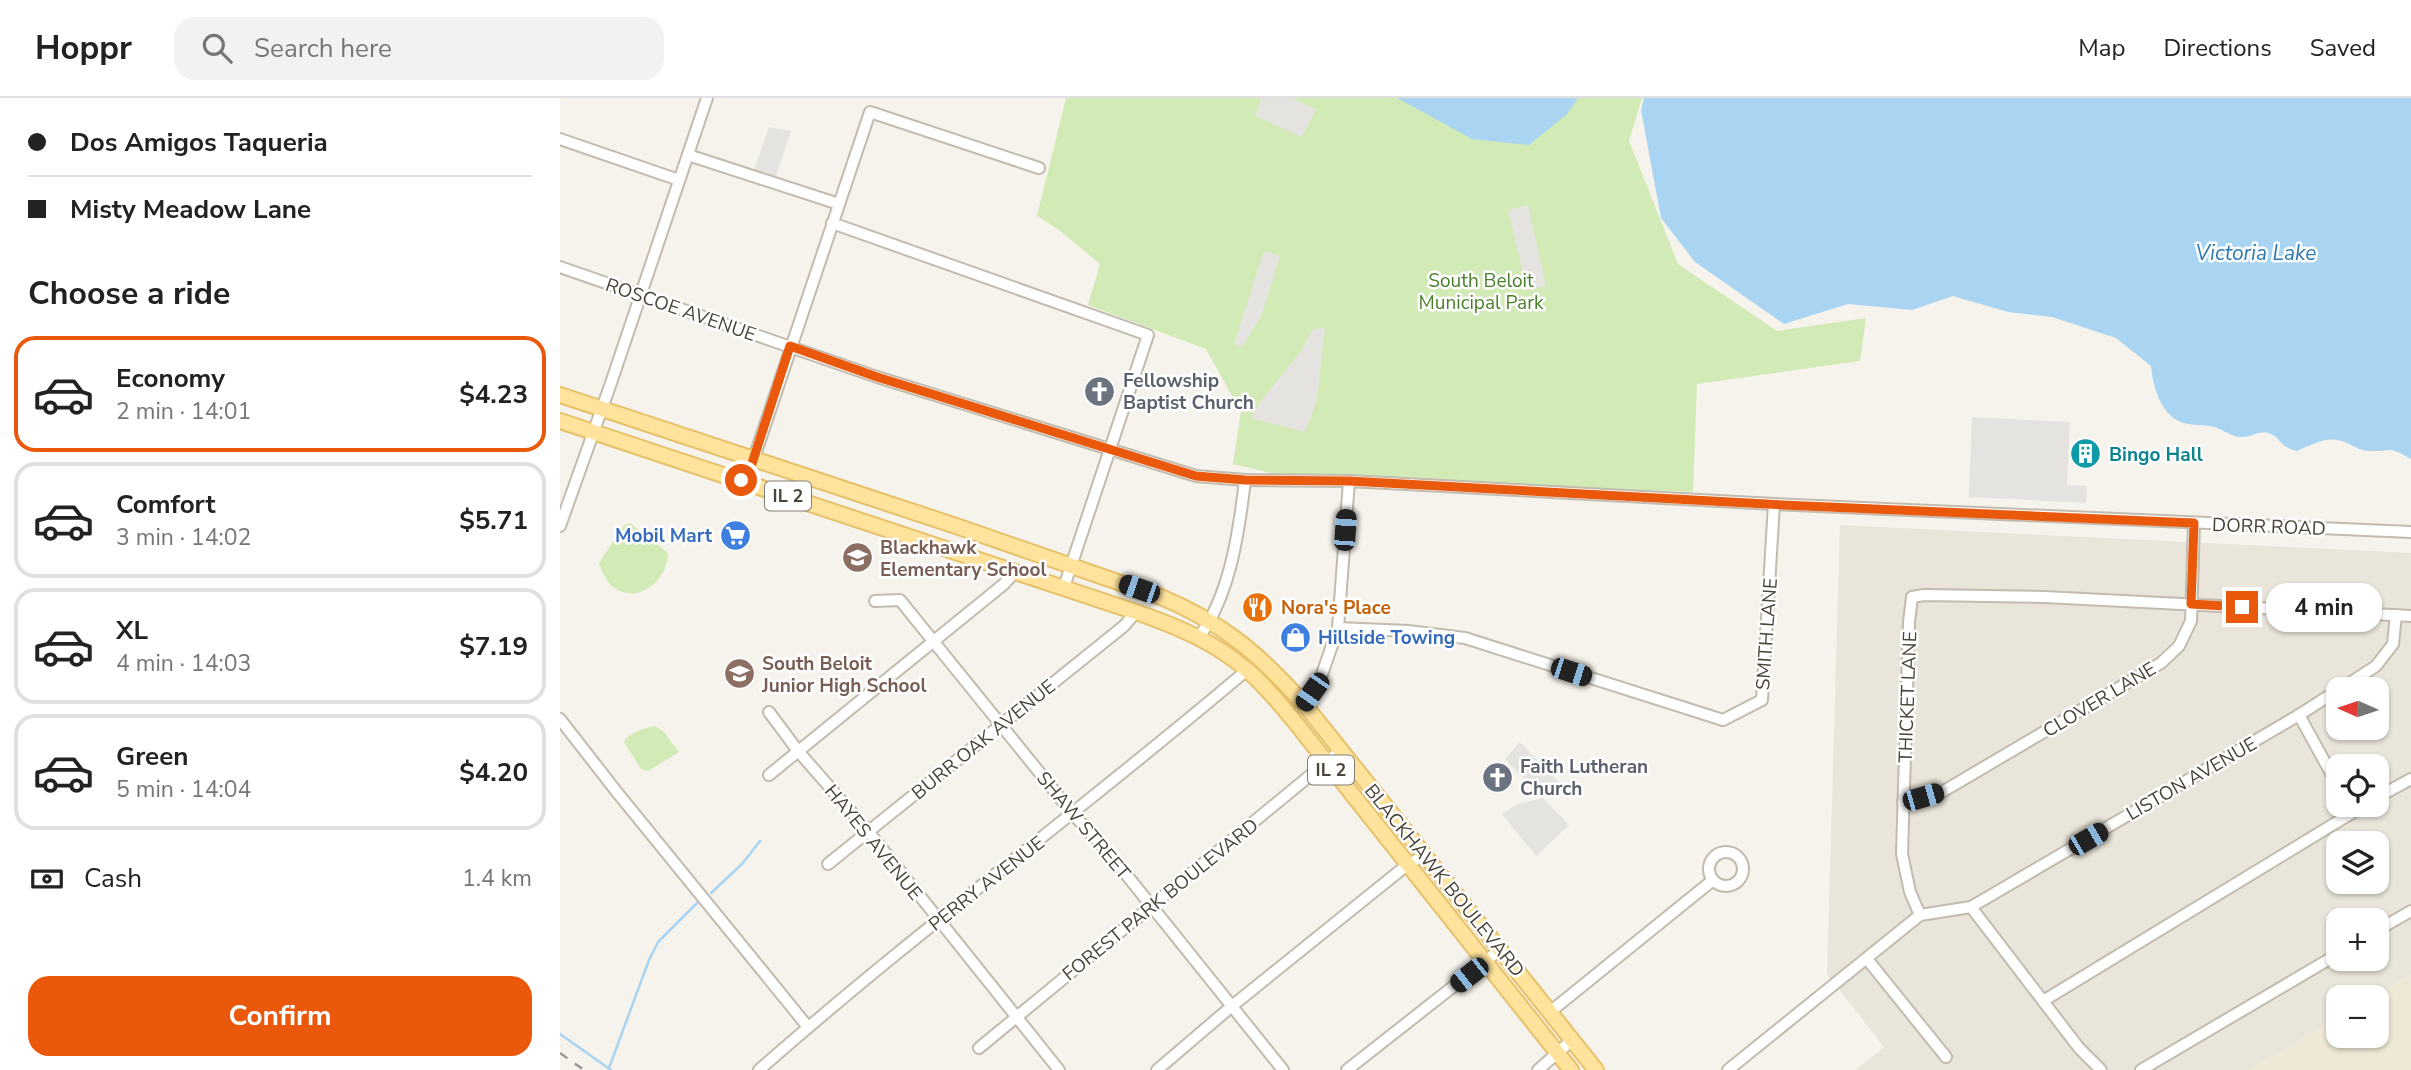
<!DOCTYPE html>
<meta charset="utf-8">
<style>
:root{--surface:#fff;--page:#f2f2f2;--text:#222;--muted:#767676;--line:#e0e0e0;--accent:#ea580c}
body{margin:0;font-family:"Nunito Sans",sans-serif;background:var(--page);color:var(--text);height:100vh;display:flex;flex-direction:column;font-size:26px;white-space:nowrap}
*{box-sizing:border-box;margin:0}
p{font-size:23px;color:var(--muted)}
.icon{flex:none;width:38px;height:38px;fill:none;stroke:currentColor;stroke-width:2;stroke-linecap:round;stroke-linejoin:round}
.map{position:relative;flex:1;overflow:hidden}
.drawer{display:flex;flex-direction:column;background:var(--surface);width:560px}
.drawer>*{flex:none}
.guide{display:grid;align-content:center;height:154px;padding:0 28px;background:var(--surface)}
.needle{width:46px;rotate:273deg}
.buttons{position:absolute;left:1766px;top:579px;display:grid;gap:14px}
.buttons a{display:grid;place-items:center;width:63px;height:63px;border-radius:14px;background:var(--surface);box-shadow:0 2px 5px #0004;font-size:35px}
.end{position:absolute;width:32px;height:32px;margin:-16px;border:9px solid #ea580c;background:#fff;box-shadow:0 0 0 4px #fff}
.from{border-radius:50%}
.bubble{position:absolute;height:49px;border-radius:21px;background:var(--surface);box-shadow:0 2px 5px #0004;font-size:23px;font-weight:700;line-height:49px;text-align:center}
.car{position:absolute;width:21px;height:42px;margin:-21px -10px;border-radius:9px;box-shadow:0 0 5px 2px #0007;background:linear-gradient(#222 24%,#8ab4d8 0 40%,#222 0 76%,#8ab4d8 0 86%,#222 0)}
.guide b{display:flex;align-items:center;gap:24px;height:66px;font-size:26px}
.guide b+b{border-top:2px solid var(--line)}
.guide i{width:18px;height:18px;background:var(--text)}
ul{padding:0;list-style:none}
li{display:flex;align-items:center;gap:21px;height:116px;margin:0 14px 10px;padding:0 14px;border:4px solid var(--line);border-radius:21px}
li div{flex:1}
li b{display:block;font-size:26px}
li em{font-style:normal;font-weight:700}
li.on{border-color:var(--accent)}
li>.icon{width:63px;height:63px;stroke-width:1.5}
h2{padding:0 28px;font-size:32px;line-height:84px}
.pay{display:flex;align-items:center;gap:18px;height:77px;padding:0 28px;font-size:26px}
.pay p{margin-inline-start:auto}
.action{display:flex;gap:14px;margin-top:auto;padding:14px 28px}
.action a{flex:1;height:80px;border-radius:21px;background:var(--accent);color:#fff;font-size:28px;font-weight:700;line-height:80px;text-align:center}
header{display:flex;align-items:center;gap:42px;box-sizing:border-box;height:98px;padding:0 35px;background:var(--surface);border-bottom:2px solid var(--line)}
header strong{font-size:33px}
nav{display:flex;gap:38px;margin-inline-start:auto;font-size:24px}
.search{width:490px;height:63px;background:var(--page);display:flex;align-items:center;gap:18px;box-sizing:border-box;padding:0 24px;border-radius:21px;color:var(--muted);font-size:26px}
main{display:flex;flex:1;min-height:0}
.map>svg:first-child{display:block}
.residential{fill:#eae5da;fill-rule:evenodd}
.education{fill:#efe8d6}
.green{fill:#d2eab5}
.parking{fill:#e5e3e0}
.water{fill:#a9d4f2}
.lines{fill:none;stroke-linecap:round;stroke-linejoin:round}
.stream{stroke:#a9d4f2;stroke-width:2.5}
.minor-casing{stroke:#c2bbae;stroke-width:14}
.major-casing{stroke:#e6c16a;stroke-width:18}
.minor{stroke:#fff;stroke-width:10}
.major{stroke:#ffe39c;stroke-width:14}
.rail{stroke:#9a9a9a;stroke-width:2.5;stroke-dasharray:9 9;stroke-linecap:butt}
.route{stroke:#ea580c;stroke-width:9}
.labels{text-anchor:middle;stroke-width:5;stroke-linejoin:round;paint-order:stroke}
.shield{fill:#fff;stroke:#817c74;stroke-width:2}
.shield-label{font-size:18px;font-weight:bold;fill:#4b4439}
.park-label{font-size:19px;fill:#4a7f2a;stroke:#fff}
.street-label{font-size:19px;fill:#4b4439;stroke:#fff}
.worship-label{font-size:19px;font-weight:bold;fill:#5b616d;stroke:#fff;text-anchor:start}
.culture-label{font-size:19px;font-weight:bold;fill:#0d838f;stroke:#fff;text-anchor:start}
.shop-label{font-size:19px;font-weight:bold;fill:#366cbe;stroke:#fff;text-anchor:end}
.education-label{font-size:19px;font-weight:bold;fill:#785e54;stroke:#fff;text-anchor:start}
.food-label{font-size:19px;font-weight:bold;fill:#c56008;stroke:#fff;text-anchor:start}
.water-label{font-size:21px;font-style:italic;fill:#2e7ab2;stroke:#fff}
</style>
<header>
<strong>Hoppr</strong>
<div class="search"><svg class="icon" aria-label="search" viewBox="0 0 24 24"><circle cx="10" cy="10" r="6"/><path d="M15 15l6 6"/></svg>Search here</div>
<nav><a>Map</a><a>Directions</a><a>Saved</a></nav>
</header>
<main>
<section class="drawer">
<div class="guide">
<b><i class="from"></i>Dos Amigos Taqueria</b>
<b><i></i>Misty Meadow Lane</b>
</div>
<h2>Choose a ride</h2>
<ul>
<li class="on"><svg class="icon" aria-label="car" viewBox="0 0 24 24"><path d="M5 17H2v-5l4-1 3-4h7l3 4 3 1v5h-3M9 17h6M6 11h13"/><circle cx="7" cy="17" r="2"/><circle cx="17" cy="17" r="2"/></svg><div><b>Economy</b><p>2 min · 14:01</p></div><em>$4.23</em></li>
<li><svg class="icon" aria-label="car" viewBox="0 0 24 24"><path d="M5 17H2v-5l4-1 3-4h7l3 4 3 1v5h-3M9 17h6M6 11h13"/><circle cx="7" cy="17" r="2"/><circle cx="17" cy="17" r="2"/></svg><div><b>Comfort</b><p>3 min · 14:02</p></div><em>$5.71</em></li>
<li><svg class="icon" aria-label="car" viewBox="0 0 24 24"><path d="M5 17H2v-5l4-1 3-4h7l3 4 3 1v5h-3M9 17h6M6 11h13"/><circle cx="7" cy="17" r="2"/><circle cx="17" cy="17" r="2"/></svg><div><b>XL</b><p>4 min · 14:03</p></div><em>$7.19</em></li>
<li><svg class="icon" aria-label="car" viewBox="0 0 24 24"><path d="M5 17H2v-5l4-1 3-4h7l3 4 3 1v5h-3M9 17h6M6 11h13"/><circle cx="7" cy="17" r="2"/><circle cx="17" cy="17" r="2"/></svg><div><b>Green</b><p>5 min · 14:04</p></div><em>$4.20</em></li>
</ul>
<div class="pay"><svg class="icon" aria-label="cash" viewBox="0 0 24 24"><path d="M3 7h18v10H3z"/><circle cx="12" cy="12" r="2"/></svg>Cash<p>1.4 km</p></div>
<div class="action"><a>Confirm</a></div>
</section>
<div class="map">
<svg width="1851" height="972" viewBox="0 0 1851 972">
<rect width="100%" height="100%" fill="#f6f3ec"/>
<path class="residential" d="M 1280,427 L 1851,455 L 1851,877 L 1812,899 L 1778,900 L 1778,920 L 1689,972 L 1296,972 L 1324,949 L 1267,876 ZM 1778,592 L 1816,592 L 1816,630 L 1778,630 ZM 1778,668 L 1816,668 L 1816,707 L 1778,707 ZM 1778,746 L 1816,746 L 1816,784 L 1778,784 ZM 1778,822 L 1816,822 L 1816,861 L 1778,861 Z"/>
<polygon class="education" points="1851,877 1851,972 1689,972 1778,920 1778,938 1816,938 1816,900 1812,899"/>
<g class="green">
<polygon points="506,0 1082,0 1069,43 1118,166 1217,233 1306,220 1300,263 1137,286 1133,394 722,378 673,366 681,314 646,251 528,207 540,166 499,132 477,118"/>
<path d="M 70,425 L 108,455 C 108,481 79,508 53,489 C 46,484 42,473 39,465 L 64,427 Z"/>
<path d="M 95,628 L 103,633 L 119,654 L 88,673 L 81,671 L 64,644 C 71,633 83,631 95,628 Z"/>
</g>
<g class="parking">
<polygon points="701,0 731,0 756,11 742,39 695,18"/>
<polygon points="209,29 231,33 215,81 194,72"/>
<polygon points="968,107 986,188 967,192 948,112"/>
<polygon points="704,153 720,158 708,197 701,218 683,248 674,246"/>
<polygon points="765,229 757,302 745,334 690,320 701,303 740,254 752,232"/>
<polygon points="1412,319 1510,324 1507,387 1527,388 1526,405 1409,399"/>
<polygon points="960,644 999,685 983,700 1009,727 976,758 942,716 958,706 983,700 945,661"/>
</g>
<g class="water">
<polygon points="837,0 1018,0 1007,16 969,47 912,41"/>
<path d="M 1084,0 L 1851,0 L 1851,361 C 1826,347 1834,354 1810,353 C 1801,353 1796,349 1789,346 C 1769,336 1756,345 1737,353 C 1717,348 1722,340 1711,336 C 1701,331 1694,338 1684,339 C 1672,340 1665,332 1654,329 C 1643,326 1630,328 1621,324 C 1600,316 1593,288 1591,268 L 1556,240 L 1492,219 L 1448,214 L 1393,198 L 1352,212 L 1288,206 L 1224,226 L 1135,164 L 1101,120 L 1081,12 Z"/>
</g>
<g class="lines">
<g class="stream">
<polyline points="151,795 182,766 200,743"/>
<polyline points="0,936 51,972"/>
<polyline points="49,970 89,862 98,844 137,805"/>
</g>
<defs>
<g id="minor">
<polyline points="0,41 119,82"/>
<polyline points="128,57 279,106"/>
<polyline points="272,125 588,237 504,489"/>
<polyline points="0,169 317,279 636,378 685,382 789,383 1214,406 1851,434"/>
<polyline points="186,384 310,14 479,70"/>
<polyline points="0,428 51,285 147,0"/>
<polyline points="315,503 340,502 513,716 553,760 723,972"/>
<polyline points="778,530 848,533 905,540 1163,622 1202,602 1214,406"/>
<path d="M 639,539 C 670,497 679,434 685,382"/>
<polyline points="1779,592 1816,568 1833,546 1836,517"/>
<polyline points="744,606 760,582 778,530 789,383"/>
<polyline points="209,614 238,653 308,733 499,972"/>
<polyline points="1739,617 1778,688"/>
<polyline points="0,621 56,693 248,929"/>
<polyline points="209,677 444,486 456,473"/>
<polyline points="1816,700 1851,681"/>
<polyline points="1343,705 1382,694 1601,565 1619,548 1631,523 1634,425"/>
<circle cx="1166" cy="771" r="17"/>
<polyline points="268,766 564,528 576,514"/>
<polyline points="1411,809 1739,617 1778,592"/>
<polyline points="1816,833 1851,813"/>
<polyline points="1307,861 1386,959"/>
<polyline points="1483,903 1805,707"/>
<polyline points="990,914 1153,782"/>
<polyline points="419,950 781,652"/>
<path d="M 199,972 C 357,833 527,708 687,572"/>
<polyline points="597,972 672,908 847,767 865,757"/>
<polyline points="787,972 941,851"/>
<polyline points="978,972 1012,942"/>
<polyline points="1168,972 1360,817"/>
<polyline points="1541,972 1519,950 1411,809 1360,817 1350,794 1342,756 1349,524 1352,499 1364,497 1485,499 1851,518"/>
<polyline points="1581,972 1778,856"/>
</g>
<g id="major">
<path d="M 0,297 L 399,429 L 601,499 C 663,525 699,556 744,606 L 1036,972"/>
<path d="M 0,323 L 576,514 C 616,528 655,544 687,572 C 705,587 720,606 735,624 L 1011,972"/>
</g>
</defs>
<use href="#minor" class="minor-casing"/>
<use href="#major" class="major-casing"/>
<use href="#minor" class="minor"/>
<use href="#major" class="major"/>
<polyline class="rail" points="0,955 24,972"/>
</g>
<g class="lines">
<polyline class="route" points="181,382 186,384 230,248 317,279 636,378 685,382 789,383 1223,407 1634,425 1631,506 1682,509"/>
</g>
<defs>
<symbol id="church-disc" viewBox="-11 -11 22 22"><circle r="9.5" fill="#6b7280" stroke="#fff"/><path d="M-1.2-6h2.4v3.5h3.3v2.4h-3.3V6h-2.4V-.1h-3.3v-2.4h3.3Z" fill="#fff"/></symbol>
<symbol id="building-disc" viewBox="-11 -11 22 22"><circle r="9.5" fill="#0f9aa8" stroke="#fff"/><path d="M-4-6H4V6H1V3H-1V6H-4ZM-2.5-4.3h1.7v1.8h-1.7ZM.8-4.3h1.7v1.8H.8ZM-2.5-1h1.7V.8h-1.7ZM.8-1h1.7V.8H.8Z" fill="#fff"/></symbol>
<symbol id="supermarket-disc" viewBox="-11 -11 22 22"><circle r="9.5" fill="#3f7fe0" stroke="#fff"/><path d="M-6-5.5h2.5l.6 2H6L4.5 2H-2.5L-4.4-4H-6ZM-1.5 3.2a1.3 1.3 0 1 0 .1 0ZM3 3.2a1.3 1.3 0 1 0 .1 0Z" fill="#fff"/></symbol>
<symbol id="school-disc" viewBox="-11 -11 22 22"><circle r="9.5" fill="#8d6e63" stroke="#fff"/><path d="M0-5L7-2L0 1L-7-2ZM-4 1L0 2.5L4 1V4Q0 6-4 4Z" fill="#fff"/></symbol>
<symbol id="restaurant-disc" viewBox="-11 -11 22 22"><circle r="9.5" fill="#e8710a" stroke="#fff"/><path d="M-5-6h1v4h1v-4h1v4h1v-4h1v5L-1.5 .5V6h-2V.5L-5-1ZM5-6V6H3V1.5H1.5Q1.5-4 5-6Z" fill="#fff"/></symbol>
<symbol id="shop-disc" viewBox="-11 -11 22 22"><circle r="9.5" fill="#3f7fe0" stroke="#fff"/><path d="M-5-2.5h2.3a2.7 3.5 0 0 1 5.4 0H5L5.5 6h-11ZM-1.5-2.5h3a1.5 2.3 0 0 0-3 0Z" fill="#fff"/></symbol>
</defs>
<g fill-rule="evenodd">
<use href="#church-disc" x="522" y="276" width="35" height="35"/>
<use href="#building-disc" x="1508" y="338" width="35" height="35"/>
<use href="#supermarket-disc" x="158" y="420" width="35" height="35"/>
<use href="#school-disc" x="280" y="442" width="35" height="35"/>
<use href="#restaurant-disc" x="680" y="492" width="35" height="35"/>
<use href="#shop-disc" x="718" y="522" width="35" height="35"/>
<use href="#school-disc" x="162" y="558" width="35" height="35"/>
<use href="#church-disc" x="920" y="662" width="35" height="35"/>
</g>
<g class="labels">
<g class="shield">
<rect x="205" y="383.5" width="46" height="29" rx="5"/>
<rect x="748" y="657.5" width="46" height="29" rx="5"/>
</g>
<g class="shield-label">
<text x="228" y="404">IL 2</text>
<text x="771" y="678">IL 2</text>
</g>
<g class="park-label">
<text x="921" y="189">South Beloit<tspan x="921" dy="22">Municipal Park</tspan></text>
</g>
<g class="street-label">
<text transform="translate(121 211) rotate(19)" y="7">ROSCOE AVENUE</text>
<text transform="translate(1709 428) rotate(2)" y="7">DORR ROAD</text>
<text transform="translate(1206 536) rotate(-86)" y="7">SMITH LANE</text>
<text transform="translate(1347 599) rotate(-88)" y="7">THICKET LANE</text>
<text transform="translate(1539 601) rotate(-31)" y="7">CLOVER LANE</text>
<text transform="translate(423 641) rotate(-39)" y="7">BURR OAK AVENUE</text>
<text transform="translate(1631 680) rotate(-30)" y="7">LISTON AVENUE</text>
<text transform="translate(524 727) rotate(50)" y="7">SHAW STREET</text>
<text transform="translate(314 744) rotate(51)" y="7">HAYES AVENUE</text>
<text transform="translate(885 782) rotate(51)" y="7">BLACKHAWK BOULEVARD</text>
<text transform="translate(426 785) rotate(-38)" y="7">PERRY AVENUE</text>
<text transform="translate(600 801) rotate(-39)" y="7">FOREST PARK BOULEVARD</text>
</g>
<g class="worship-label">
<text x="563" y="289">Fellowship<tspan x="563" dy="22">Baptist Church</tspan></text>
<text x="960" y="675">Faith Lutheran<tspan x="960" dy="22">Church</tspan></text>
</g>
<g class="culture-label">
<text x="1549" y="363">Bingo Hall</text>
</g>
<g class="shop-label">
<text x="152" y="444">Mobil Mart</text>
<text x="758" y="546" text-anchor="start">Hillside Towing</text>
</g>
<g class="education-label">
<text x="320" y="456">Blackhawk<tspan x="320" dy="22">Elementary School</tspan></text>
<text x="202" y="572">South Beloit<tspan x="202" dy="22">Junior High School</tspan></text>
</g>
<g class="food-label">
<text x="721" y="516">Nora's Place</text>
</g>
<g class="water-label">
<text x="1696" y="162">Victoria Lake</text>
</g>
</g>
</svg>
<div class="buttons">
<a><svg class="needle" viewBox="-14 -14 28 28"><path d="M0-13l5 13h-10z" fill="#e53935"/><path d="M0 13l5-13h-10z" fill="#767676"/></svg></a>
<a><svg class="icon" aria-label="locate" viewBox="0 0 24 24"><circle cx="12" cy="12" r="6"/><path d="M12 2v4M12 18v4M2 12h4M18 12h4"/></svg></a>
<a><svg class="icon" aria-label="layers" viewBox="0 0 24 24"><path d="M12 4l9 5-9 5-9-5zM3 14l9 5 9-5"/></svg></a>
<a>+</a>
<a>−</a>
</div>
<i class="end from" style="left:181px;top:382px"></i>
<i class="end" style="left:1682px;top:509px"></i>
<div class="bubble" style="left:1706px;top:485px;width:116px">4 min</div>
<i class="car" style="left:785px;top:432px;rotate:4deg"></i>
<i class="car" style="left:579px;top:491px;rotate:289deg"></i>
<i class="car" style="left:1011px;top:574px;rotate:108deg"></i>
<i class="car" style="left:752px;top:594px;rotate:215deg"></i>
<i class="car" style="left:1363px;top:699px;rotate:74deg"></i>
<i class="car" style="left:1528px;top:741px;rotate:60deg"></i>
<i class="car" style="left:909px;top:877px;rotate:232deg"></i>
</div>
</main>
